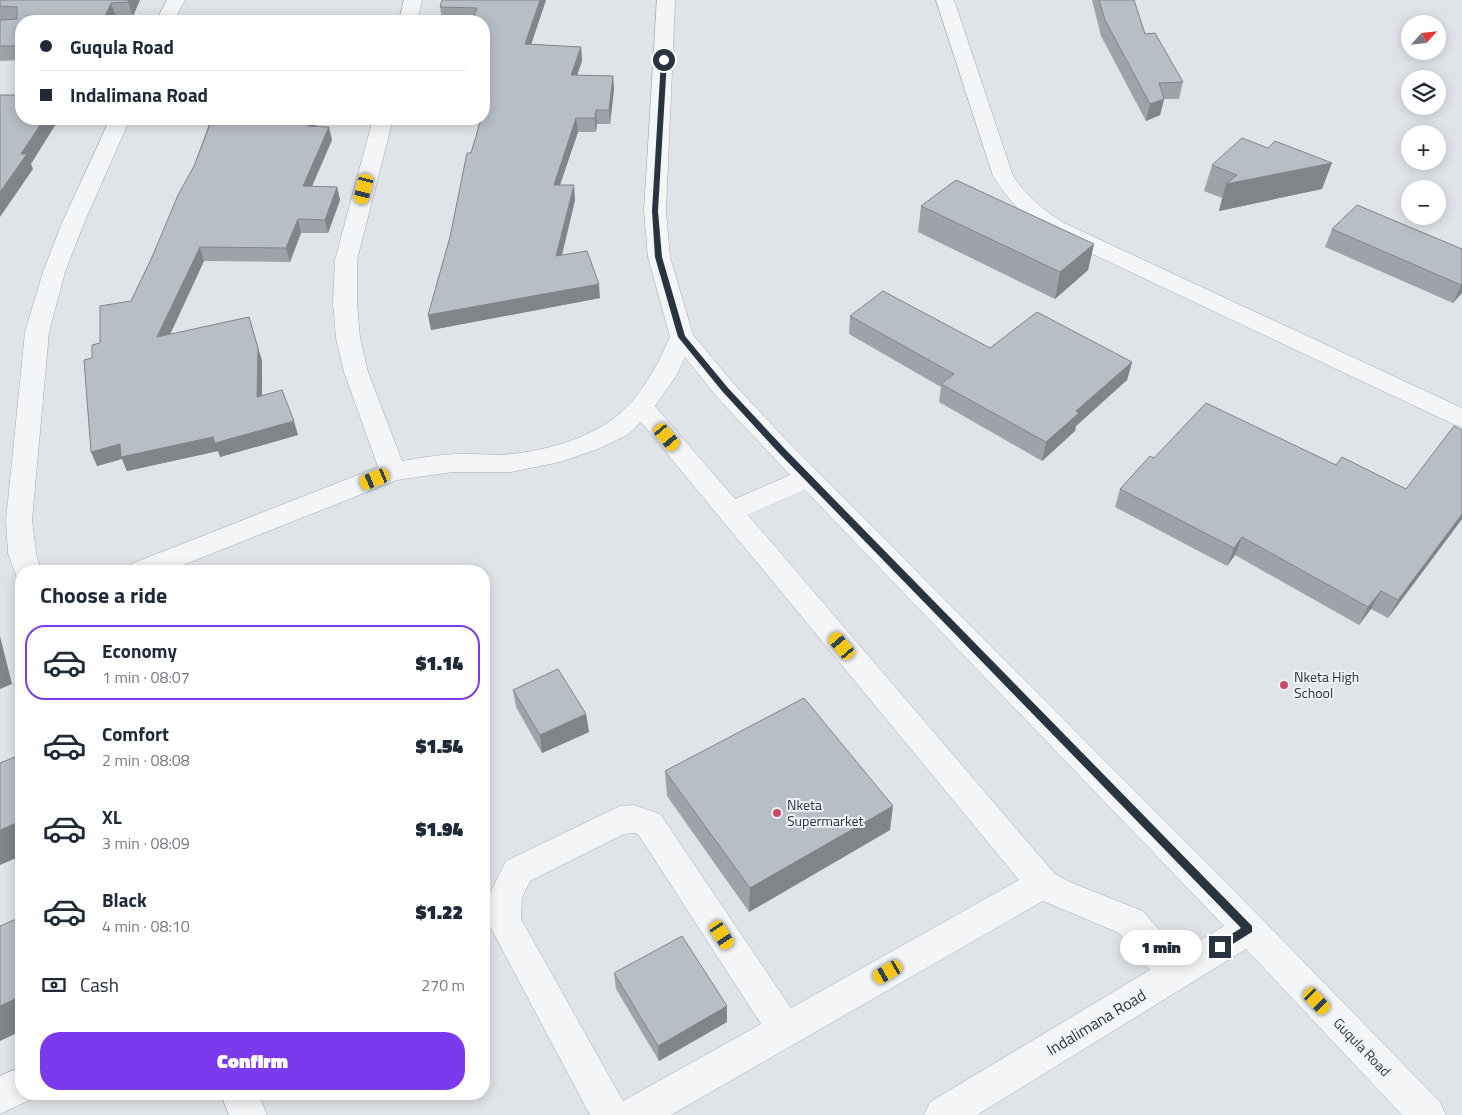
<!DOCTYPE html>
<meta charset="utf-8">
<style>
:root{--surface:#fff;--page:#f2f2f3;--text:#1f2937;--muted:#747a83;--line:#e0e1e3;--accent:#7c3aed}
body{margin:0;font-family:"Titillium Web",sans-serif;background:var(--page);color:var(--text);height:100vh;display:flex;flex-direction:column;font-size:19px;white-space:nowrap}
*{box-sizing:border-box;margin:0}
p{font-size:16px;color:var(--muted)}
.icon{flex:none;width:28px;height:28px;fill:none;stroke:currentColor;stroke-width:2;stroke-linecap:round;stroke-linejoin:round}
.map{position:relative;flex:1;overflow:hidden}
.panel{position:absolute;left:15px;top:565px;width:475px;height:535px;display:flex;flex-direction:column;background:var(--surface);border-radius:20px;box-shadow:0 2px 12px #0003}
.panel>*{flex:none}
.top-card{position:absolute;left:15px;top:15px;width:475px;height:110px;border-radius:20px;box-shadow:0 2px 12px #0003;display:grid;align-content:center;height:110px;padding:0 25px;background:var(--surface)}
.needle{width:32px;rotate:63deg}
.fabs{position:absolute;left:1401px;top:15px;display:grid;gap:10px}
.fabs a{display:grid;place-items:center;width:45px;height:45px;border-radius:50%;background:var(--surface);box-shadow:0 2px 12px #0003;font-size:25px}
.end{position:absolute;width:22px;height:22px;margin:-11px;border:6px solid #293440;background:#fff;box-shadow:0 0 0 2px #fff}
.from{border-radius:50%}
.bubble{position:absolute;height:35px;border-radius:18px;background:var(--surface);box-shadow:0 2px 12px #0003;font-size:16px;font-weight:800;line-height:35px;text-align:center}
.car{position:absolute;width:15px;height:30px;margin:-15px -8px;border-radius:6px;box-shadow:0 0 4px 1px #0007;background:linear-gradient(#f5c518 24%,#345 0 40%,#f5c518 0 76%,#345 0 86%,#f5c518 0)}
.top-card b{display:flex;align-items:center;gap:18px;height:48px;font-size:19px}
.top-card b+b{border-top:1px solid var(--line)}
.top-card i{width:12px;height:12px;background:var(--text)}
ul{padding:0;list-style:none}
li{display:flex;align-items:center;gap:15px;height:75px;margin:0 10px 8px;padding:0 15px;border:2px solid transparent;border-radius:20px}
li div{flex:1}
li b{display:block;font-size:19px}
li em{font-style:normal;font-weight:800}
li.active{border-color:var(--accent)}
li>.icon{width:45px;height:45px;stroke-width:1.5}
h2{padding:0 25px;font-size:22px;line-height:60px}
.pay{display:flex;align-items:center;gap:12px;height:55px;padding:0 25px;font-size:19px}
.pay p{margin-inline-start:auto}
.action{display:flex;gap:10px;margin-top:auto;padding:10px 25px}
.action a{flex:1;height:58px;border-radius:20px;background:var(--accent);color:#fff;font-size:20px;font-weight:800;line-height:58px;text-align:center}
.map>svg:first-child{display:block}
.lines{fill:none;stroke-linecap:round;stroke-linejoin:round}
.minor-casing{stroke:#a5acb3;stroke-width:1}
.minor{fill:#f3f5f7;fill-rule:evenodd}
.wall{fill:#9ea3a9}
.shaded-wall{fill:#81858a}
.building{fill:#b8bec5;stroke:#81858a}
.route{fill:#293440}
.poi-dot{fill:#c94a68;stroke:#f0f3f6;stroke-width:2}
.labels{text-anchor:middle;stroke-width:4;stroke-linejoin:round;paint-order:stroke}
.poi-label{font-size:14px;fill:#293440;stroke:#f0f3f6;text-anchor:start}
.street-label{font-size:14px;fill:#293440;stroke:#f0f3f6}
.near-street-label{font-size:16px;fill:#293440;stroke:#f0f3f6}
</style>
<div class="map">
<svg width="1462" height="1115" viewBox="0 0 1462 1115">
<rect width="100%" height="100%" fill="#e0e4e9"/>
<g class="lines">
<defs>
<g id="minor">
<polygon points="167,0 185,0 174,21 156,21"/>
<polygon points="404,0 422,0 417,21 399,21"/>
<path d="M 657,0 L 675,0 L 666,211 L 670,257 L 693,335 L 734,384 L 790,444 L 1261,918 L 1440,1102 L 1446,1115 L 1402,1115 L 1246,949 L 977,1115 L 924,1115 L 930,1102 L 1150,970 L 1119,933 L 1043,901 L 671,1115 L 590,1115 L 487,921 L 488,897 L 506,861 L 620,806 L 634,805 L 660,814 L 791,1008 L 1019,880 L 641,422 L 627,435 L 598,449 L 560,462 L 511,472 L 453,472 L 397,480 L 168,571 L 127,571 L 131,564 L 378,467 L 344,372 L 336,338 L 333,303 L 335,260 L 373,119 L 393,119 L 357,260 L 357,303 L 360,338 L 368,372 L 402,461 C 419,458 437,455 455,454 C 474,453 493,456 512,454 C 555,449 606,434 634,399 C 650,380 660,359 670,337 L 648,257 L 644,211 ZM 685,357 L 716,396 L 790,475 L 735,499 L 655,406 L 676,376 ZM 805,490 L 1224,926 L 1179,953 L 1143,911 L 1072,883 L 1055,874 L 748,515 ZM 634,833 L 638,834 L 761,1024 L 623,1101 L 521,919 L 522,898 L 530,881 L 624,834 Z"/>
<path d="M 936,0 L 954,0 L 1013,176 C 1027,197 1043,210 1064,223 L 1462,408 L 1462,427 L 1453,424 L 1048,233 C 1024,217 1008,200 993,176 Z"/>
<polygon points="110,119 130,119 84,223 65,272 49,332 32,520 36,553 41,571 21,571 21,580 17,578 8,553 6,520 25,332 43,272 62,223"/>
<polygon points="21,1067 21,1094 36,1094 34,1098 0,1114 0,1076"/>
<polygon points="221,1094 258,1094 267,1115 229,1115"/>
</g>
</defs>
<use href="#minor" class="minor-casing"/>
<use href="#minor" class="minor"/>
</g>
<g class="wall">
<polygon points="0,0 140,0 133,16 116,17 114,21 21,21 21,60 0,61"/>
<polygon points="546,0 531,44 581,47 582,61 577,75 613,76 614,89 610,124 597,124 596,132 578,132 560,185 575,200 562,255 600,298 431,330 450,237 485,101 484,101 484,21 442,21 440,7"/>
<polygon points="1092,0 1134,0 1145,34 1183,82 1179,99 1164,99 1160,115 1146,121 1101,36"/>
<polygon points="206,119 318,119 316,127 332,140 312,186 337,187 340,200 328,233 301,233 290,262 204,261 170,335 249,317 262,361 262,396 298,435 220,457 218,451 127,471 122,459 97,466 92,358 100,343 131,301 153,255 194,166 208,127"/>
<polygon points="1212,165 1322,189 1219,211 1222,198 1204,191"/>
<polygon points="921,206 1094,244 1088,270 1055,299 918,232"/>
<polygon points="1332,229 1462,249 1462,293 1453,303 1325,247"/>
<polygon points="850,316 990,348 1132,362 1127,380 1076,426 1075,431 1042,461 939,402 941,387 849,334"/>
<polygon points="1462,430 1462,519 1388,618 1371,609 1359,625 1235,555 1227,566 1115,507 1120,489 1154,458 1336,465 1406,489"/>
<polygon points="513,690 586,714 589,732 542,753 516,707"/>
<polygon points="665,771 890,830 749,912 667,796"/>
<polygon points="614,973 727,1022 659,1061 616,989"/>
</g>
<g class="shaded-wall">
<polygon points="129,0 140,0 133,16 128,2"/>
<polygon points="540,0 546,0 527,57 525,44"/>
<polygon points="111,3 116,17 114,21 103,21"/>
<polygon points="581,47 582,61 572,89 571,75"/>
<polygon points="613,76 614,89 610,124 609,110"/>
<polygon points="1164,99 1160,115 1146,121 1150,104"/>
<polygon points="596,110 597,124 596,132 595,118"/>
<polygon points="576,118 578,132 555,199 554,185"/>
<polygon points="44,119 59,119 31,164 33,169 0,217 0,192 21,154"/>
<polygon points="311,119 318,119 312,140 308,126"/>
<polygon points="329,127 332,140 306,200 303,186"/>
<polygon points="1332,163 1322,189 1219,211 1226,184"/>
<polygon points="574,185 575,200 558,271 556,256"/>
<polygon points="337,187 340,200 328,233 325,220"/>
<polygon points="298,219 301,233 290,262 286,248"/>
<polygon points="1094,244 1088,270 1055,299 1060,272"/>
<polygon points="200,247 204,261 162,351 157,337"/>
<polygon points="599,284 600,298 431,330 428,315"/>
<polygon points="1462,284 1462,293 1453,303 1461,285"/>
<polygon points="249,317 262,361 262,411 257,397"/>
<polygon points="1132,362 1127,380 1076,426 1075,431 1042,461 1046,442 1076,411"/>
<polygon points="294,421 298,435 220,457 218,451 127,471 122,459 97,466 91,452 120,444 213,437"/>
<polygon points="1462,514 1462,519 1388,618 1398,600"/>
<polygon points="1242,537 1235,555 1227,566 1234,548"/>
<polygon points="1381,591 1371,609 1359,625 1368,607"/>
<polygon points="0,636 12,684 0,689"/>
<polygon points="586,714 589,732 542,753 540,735"/>
<polygon points="15,757 21,766 21,775"/>
<polygon points="893,806 890,830 749,912 750,888"/>
<polygon points="21,821 21,856 0,865 0,830"/>
<polygon points="21,996 21,1031 0,1041 0,1006"/>
<polygon points="727,1006 727,1022 659,1061 658,1046"/>
</g>
<g class="building">
<polygon points="0,0 129,0 128,2 111,3 103,21 21,21 21,46 0,46 0,20 17,19 17,7 0,6"/>
<polygon points="442,0 540,0 525,44 581,47 571,75 613,76 609,110 596,110 595,118 576,118 554,185 574,185 556,256 587,251 599,284 428,315 450,237 467,153 471,153 481,119 484,119 484,107 489,87 484,87 484,21 472,21 477,8 440,7"/>
<polygon points="1099,0 1134,0 1145,34 1155,33 1183,82 1159,83 1164,99 1150,104 1105,20"/>
<polygon points="0,95 21,95 21,119 44,119 21,154 27,154 0,192"/>
<polygon points="212,119 311,119 308,126 329,127 303,186 337,187 325,220 298,219 286,248 200,247 157,337 249,317 258,348 257,397 282,390 294,421 215,443 213,437 121,457 120,444 91,452 84,360 92,358 92,345 100,343 100,306 131,301 153,255 178,195 194,166"/>
<polygon points="1242,138 1268,148 1275,141 1332,163 1226,184 1237,175 1212,165"/>
<polygon points="956,180 1094,244 1060,272 921,206"/>
<polygon points="1357,205 1462,249 1462,284 1461,285 1332,229"/>
<polygon points="883,291 990,348 1037,312 1132,362 1076,411 1079,413 1046,442 941,384 954,374 850,316"/>
<polygon points="1206,403 1336,465 1342,457 1406,489 1454,426 1462,430 1462,514 1398,600 1381,591 1368,607 1242,537 1234,548 1120,489 1150,456 1154,458"/>
<polygon points="558,669 586,714 540,735 513,690"/>
<polygon points="804,698 893,806 750,888 665,771"/>
<polygon points="15,757 21,775 21,821 0,830 0,763"/>
<polygon points="21,917 21,996 0,1006 0,926"/>
<polygon points="682,936 727,1006 658,1046 614,973"/>
</g>
<polygon class="route" points="664,58 667,60 658,211 662,257 685,336 728,388 784,448 1252,926 1252,932 1223,950 1216,950 1216,944 1241,928 778,452 722,391 678,337 655,257 652,211 661,60"/>
<g class="poi-dot">
<circle cx="1284" cy="685" r="5"/>
<circle cx="777" cy="813" r="5"/>
</g>
<g class="labels">
<g class="poi-label">
<text x="1294" y="682">Nketa High<tspan x="1294" dy="16">School</tspan></text>
<text x="787" y="810">Nketa<tspan x="787" dy="16">Supermarket</tspan></text>
</g>
<g class="street-label">
<text transform="translate(1362 1047) rotate(46)" y="5">Guqula Road</text>
</g>
<g class="near-street-label">
<text transform="translate(1096 1022) rotate(-31)" y="6">Indalimana Road</text>
</g>
</g>
</svg>
<div class="fabs">
<a><svg class="needle" viewBox="-14 -14 28 28"><path d="M0-13l5 13h-10z" fill="#e53935"/><path d="M0 13l5-13h-10z" fill="#747a83"/></svg></a>
<a><svg class="icon" aria-label="layers" viewBox="0 0 24 24"><path d="M12 4l9 5-9 5-9-5zM3 14l9 5 9-5"/></svg></a>
<a>+</a>
<a>−</a>
</div>
<i class="end from" style="left:664px;top:60px"></i>
<i class="end" style="left:1220px;top:947px"></i>
<div class="bubble" style="left:1120px;top:930px;width:82px">1 min</div>
<i class="car" style="left:364px;top:189px;rotate:194deg"></i>
<i class="car" style="left:667px;top:437px;rotate:140deg"></i>
<i class="car" style="left:375px;top:479px;rotate:248deg"></i>
<i class="car" style="left:842px;top:646px;rotate:320deg"></i>
<i class="car" style="left:722px;top:935px;rotate:147deg"></i>
<i class="car" style="left:888px;top:972px;rotate:240deg"></i>
<i class="car" style="left:1317px;top:1001px;rotate:136deg"></i>
<div class="top-card">
<b><i class="from"></i>Guqula Road</b>
<b><i></i>Indalimana Road</b>
</div>
<section class="panel">
<h2>Choose a ride</h2>
<ul>
<li class="active"><svg class="icon" aria-label="car" viewBox="0 0 24 24"><path d="M5 17H2v-5l4-1 3-4h7l3 4 3 1v5h-3M9 17h6M6 11h13"/><circle cx="7" cy="17" r="2"/><circle cx="17" cy="17" r="2"/></svg><div><b>Economy</b><p>1 min · 08:07</p></div><em>$1.14</em></li>
<li><svg class="icon" aria-label="car" viewBox="0 0 24 24"><path d="M5 17H2v-5l4-1 3-4h7l3 4 3 1v5h-3M9 17h6M6 11h13"/><circle cx="7" cy="17" r="2"/><circle cx="17" cy="17" r="2"/></svg><div><b>Comfort</b><p>2 min · 08:08</p></div><em>$1.54</em></li>
<li><svg class="icon" aria-label="car" viewBox="0 0 24 24"><path d="M5 17H2v-5l4-1 3-4h7l3 4 3 1v5h-3M9 17h6M6 11h13"/><circle cx="7" cy="17" r="2"/><circle cx="17" cy="17" r="2"/></svg><div><b>XL</b><p>3 min · 08:09</p></div><em>$1.94</em></li>
<li><svg class="icon" aria-label="car" viewBox="0 0 24 24"><path d="M5 17H2v-5l4-1 3-4h7l3 4 3 1v5h-3M9 17h6M6 11h13"/><circle cx="7" cy="17" r="2"/><circle cx="17" cy="17" r="2"/></svg><div><b>Black</b><p>4 min · 08:10</p></div><em>$1.22</em></li>
</ul>
<div class="pay"><svg class="icon" aria-label="cash" viewBox="0 0 24 24"><path d="M3 7h18v10H3z"/><circle cx="12" cy="12" r="2"/></svg>Cash<p>270 m</p></div>
<div class="action"><a>Confirm</a></div>
</section>
</div>
